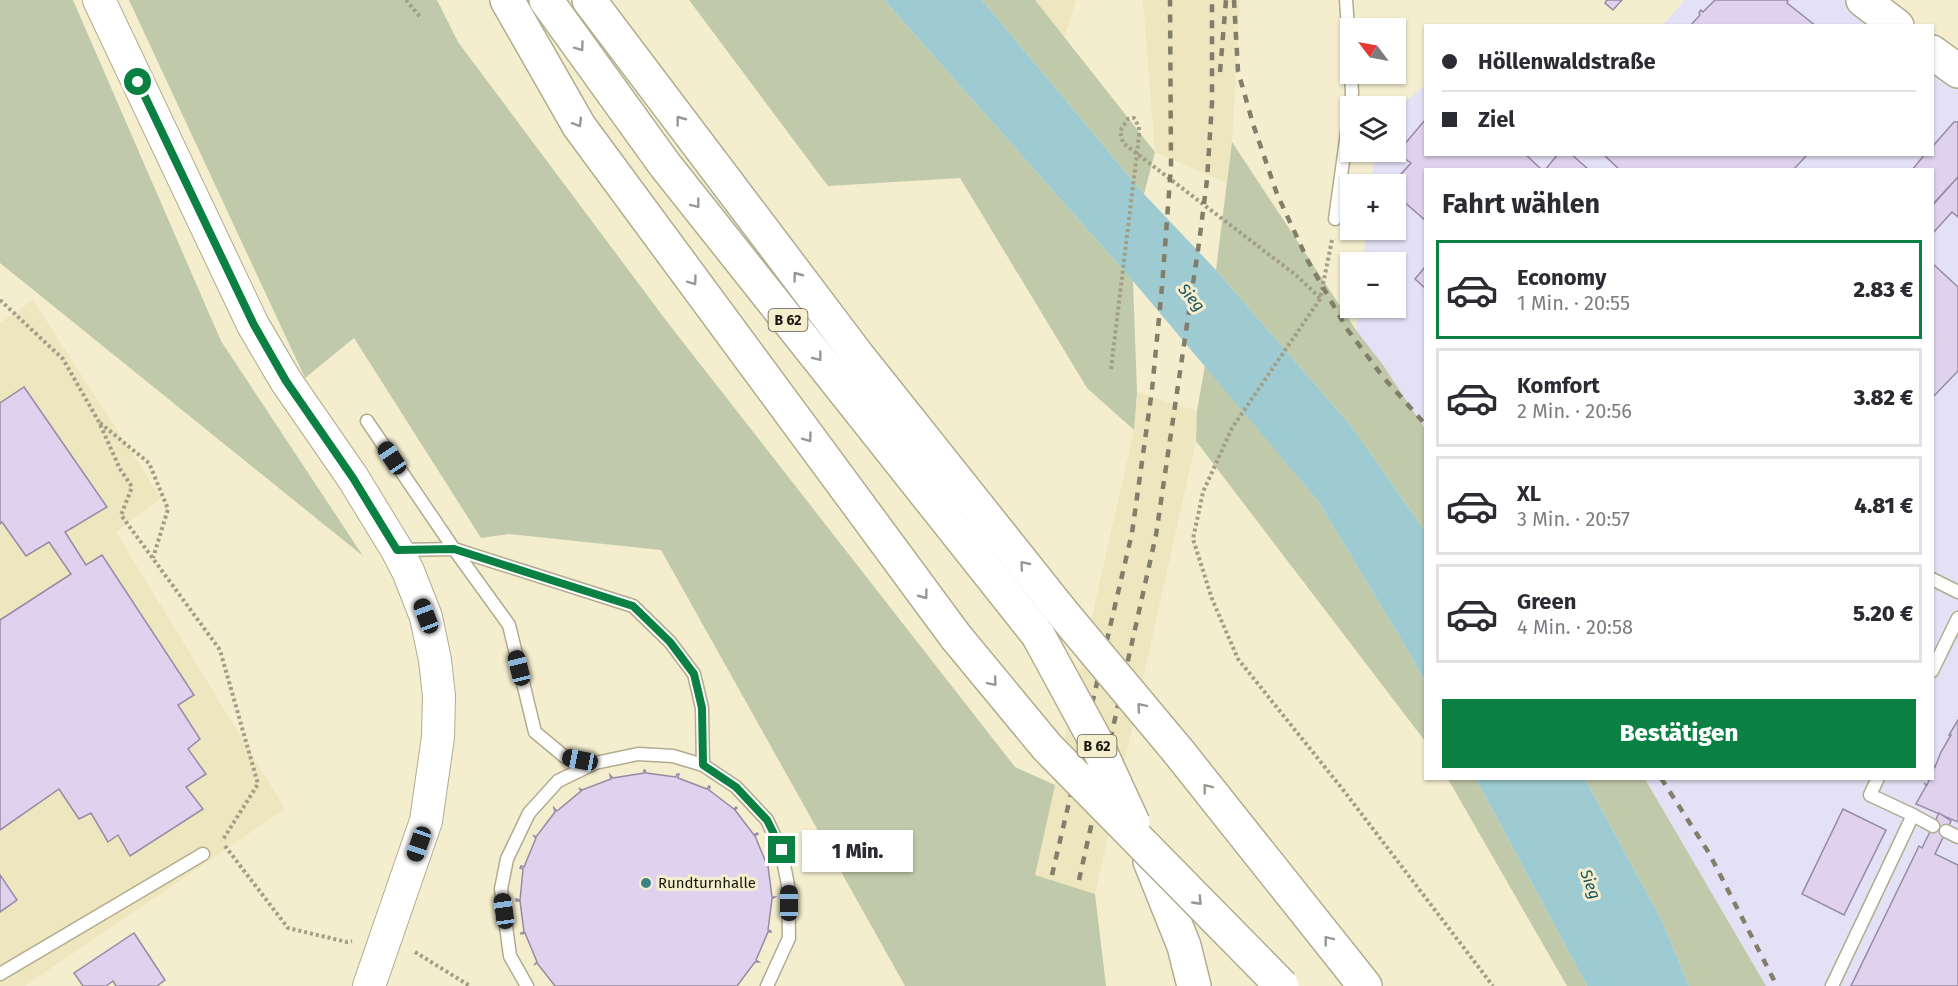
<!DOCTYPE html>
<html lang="de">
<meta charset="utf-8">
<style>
:root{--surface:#fff;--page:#f2f2f3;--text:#2b2b33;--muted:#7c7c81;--line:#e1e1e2;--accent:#0b8043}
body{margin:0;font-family:"Fira Sans",sans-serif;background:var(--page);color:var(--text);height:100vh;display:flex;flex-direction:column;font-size:22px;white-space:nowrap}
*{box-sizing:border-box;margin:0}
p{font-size:20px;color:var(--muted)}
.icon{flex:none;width:33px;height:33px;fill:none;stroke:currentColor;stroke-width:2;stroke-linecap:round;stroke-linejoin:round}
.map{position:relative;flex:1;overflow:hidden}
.sheet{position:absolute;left:1424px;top:168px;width:510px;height:612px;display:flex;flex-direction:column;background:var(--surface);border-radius:0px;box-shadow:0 2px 4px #0004}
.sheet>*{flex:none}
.banner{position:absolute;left:1424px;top:24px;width:510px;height:132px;border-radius:0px;box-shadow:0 2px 4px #0004;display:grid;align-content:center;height:132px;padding:0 18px;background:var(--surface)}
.needle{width:39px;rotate:302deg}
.controls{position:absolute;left:1340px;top:18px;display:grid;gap:12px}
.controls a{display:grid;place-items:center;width:66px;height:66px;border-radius:0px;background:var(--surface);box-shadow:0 2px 4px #0004;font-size:30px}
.end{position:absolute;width:27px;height:27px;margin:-14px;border:8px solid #0b8043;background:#fff;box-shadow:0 0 0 3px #fff}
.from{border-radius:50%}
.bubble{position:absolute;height:42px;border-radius:0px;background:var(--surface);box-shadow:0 2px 4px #0004;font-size:20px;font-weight:800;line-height:42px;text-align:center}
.car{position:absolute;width:18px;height:36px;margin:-18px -9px;border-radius:8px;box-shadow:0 0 4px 2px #0007;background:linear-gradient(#222 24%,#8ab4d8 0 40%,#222 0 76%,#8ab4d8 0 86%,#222 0)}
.banner b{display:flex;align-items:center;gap:21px;height:57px;font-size:22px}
.banner b+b{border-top:2px solid var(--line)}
.banner i{width:15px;height:15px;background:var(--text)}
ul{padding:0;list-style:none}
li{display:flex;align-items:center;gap:18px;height:99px;margin:0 12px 9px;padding:0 6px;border:3px solid var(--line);border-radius:0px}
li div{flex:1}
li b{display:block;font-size:22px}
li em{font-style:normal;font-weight:800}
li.active{border-color:var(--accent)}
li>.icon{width:54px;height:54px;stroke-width:1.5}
h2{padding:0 18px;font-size:27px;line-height:72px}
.button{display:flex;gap:12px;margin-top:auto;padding:12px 18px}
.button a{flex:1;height:69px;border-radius:0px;background:var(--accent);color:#fff;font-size:24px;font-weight:800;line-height:69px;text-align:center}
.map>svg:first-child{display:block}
.commercial{fill:#e4e0f6}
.built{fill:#ede6bf}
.green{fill:#c0c9a9}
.water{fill:#9ecbd1}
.building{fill:#e0d2ee;stroke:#978aa4;stroke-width:1.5}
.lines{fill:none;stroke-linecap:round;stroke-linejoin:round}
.service-casing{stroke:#b2ac8f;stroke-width:15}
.tertiary-casing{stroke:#b2ac8f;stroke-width:34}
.secondary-casing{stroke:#b2ac8f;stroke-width:36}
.trunk-casing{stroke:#b2ac8f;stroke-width:36}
.path{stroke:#a29e86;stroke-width:4;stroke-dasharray:3 3;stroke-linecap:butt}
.service{stroke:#fff;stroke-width:12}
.tertiary{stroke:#fff;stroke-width:32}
.secondary{stroke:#fff;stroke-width:33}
.trunk{stroke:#fff;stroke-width:33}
.rail{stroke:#827e69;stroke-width:4.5;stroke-dasharray:8 8;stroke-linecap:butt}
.trunk-bridge-casing{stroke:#b2ac8f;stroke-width:36;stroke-linecap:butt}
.path-bridge{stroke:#a29e86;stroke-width:4;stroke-dasharray:3 3;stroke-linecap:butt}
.trunk-bridge{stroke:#fff;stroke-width:33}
.oneway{stroke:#989792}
.route{stroke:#0b8043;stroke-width:8}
.poi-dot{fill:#3b8388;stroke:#f4eecf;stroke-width:2}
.labels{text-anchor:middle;stroke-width:6;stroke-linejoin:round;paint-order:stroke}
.shield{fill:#f4eecf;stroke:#5b5846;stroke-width:1.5}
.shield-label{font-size:14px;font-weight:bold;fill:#19170c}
.poi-label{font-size:15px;fill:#19170c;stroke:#f4eecf;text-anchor:start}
.water-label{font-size:16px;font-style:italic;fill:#16555d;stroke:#f4eecf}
</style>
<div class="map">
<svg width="1958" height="986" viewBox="0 0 1958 986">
<rect width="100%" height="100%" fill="#f4eecf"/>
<g class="commercial">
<polygon points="1685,0 1844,0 1877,25 1662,26"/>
<polygon points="1932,66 1958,85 1958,986 1766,986 1645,779 1932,778 1932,170 1425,170 1425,429 1383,365 1356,330 1358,308 1395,308 1395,262 1363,262 1367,230 1395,230 1395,184 1371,184 1375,152 1395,152 1395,111 1425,85 1425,154 1932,154"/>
</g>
<g class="built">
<polygon points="1035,0 1076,0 1064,38"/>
<polygon points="1143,0 1240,0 1232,142 1226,183 1155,152"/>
<polygon points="33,300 161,498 116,532 285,809 25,986 0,986 0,323"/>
<polygon points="1137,392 1197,411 1196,441 1095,894 1034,875 1134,430"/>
</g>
<g class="green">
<polygon points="0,0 73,0 221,341 363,556 0,263"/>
<polygon points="129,0 437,0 458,42 668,323 1015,767 1055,785 1035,875 1095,894 1106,986 905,986 661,550 509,534 481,538 354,338 305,378"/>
<polygon points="689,0 884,0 1133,281 1137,392 1134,430 1087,388 960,178 828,186"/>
<polygon points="982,0 1035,0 1155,152 1144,194"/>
<polygon points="1232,142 1356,330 1383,365 1425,429 1425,531 1352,427 1216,270"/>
<polygon points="1205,365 1318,501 1408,651 1425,682 1425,741 1196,441 1197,411"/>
<polygon points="1448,779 1476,779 1587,986 1567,986"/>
<polygon points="1585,779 1645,779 1766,986 1689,986 1662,921"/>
</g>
<g class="water">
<polygon points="884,0 982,0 1144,194 1216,270 1352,427 1425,531 1425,682 1408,651 1318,501 1133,281"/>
<polygon points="1476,779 1585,779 1662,921 1689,986 1587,986"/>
</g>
<g class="building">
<polygon points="1607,0 1622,0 1613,10 1605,3"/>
<polygon points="1715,0 1788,0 1787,3 1816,26 1690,26 1700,15 1699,13 1701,10 1703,12"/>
<polygon points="1425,120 1425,154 1525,154 1542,170 1425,170 1425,220 1395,194 1395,184 1392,184 1411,163 1397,153"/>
<polygon points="1954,122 1958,122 1958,177 1933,204 1932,170 1912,170 1925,154 1932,154 1932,147"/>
<polygon points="1558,154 1571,154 1589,170 1545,170"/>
<polygon points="1603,154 1808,154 1793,170 1620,170"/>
<polygon points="1958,177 1958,217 1952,212 1932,234 1932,206"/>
<polygon points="1932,263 1958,287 1958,371 1932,398"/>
<polygon points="1425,267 1425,288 1415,279"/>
<polygon points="24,387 107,507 65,532 86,565 102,555 194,695 178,705 200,739 188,749 206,774 186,787 203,809 130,856 118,835 108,842 91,813 79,819 59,789 0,830 0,620 71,574 49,542 26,556 2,522 0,524 0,403"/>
<polygon points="1958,720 1958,822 1916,804 1926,786 1925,784 1927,785 1930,778 1932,778 1934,766 1935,767 1941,752 1951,735 1949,735"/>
<polygon points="644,770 645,770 646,773 676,777 677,774 679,774 678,778 707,789 709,786 710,787 709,790 734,809 736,807 737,808 735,810 754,835 757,833 758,834 755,836 767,865 770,864 768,866 772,897 775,897 772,899 768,930 771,931 771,932 768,932 756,960 759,962 755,962 737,986 555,986 537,963 534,965 537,962 525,933 521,934 521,933 524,932 520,901 516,901 516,899 520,900 523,869 520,868 521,866 524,867 536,838 533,835 536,837 555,812 554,808 557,811 581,791 579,788 582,790 611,779 610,775 613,778 644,773"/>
<polygon points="1843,809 1886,830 1844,915 1802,894"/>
<polygon points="1939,813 1951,821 1935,854 1958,865 1958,986 1851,986 1919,846 1922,848"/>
<polygon points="0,875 17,900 0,912"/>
<polygon points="134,933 165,980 157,986 116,986 113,981 106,986 83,986 74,973"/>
</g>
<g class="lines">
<defs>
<g id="service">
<polyline points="1346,0 1350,56"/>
<polyline points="1351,106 1352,93 1351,74"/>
<polyline points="1335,219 1350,111"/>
<polyline points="367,421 454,549 509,625 535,732 565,757 595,763"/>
<polyline points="401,550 454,549 633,606 670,642 694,674 702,708 703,765"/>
<polyline points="1932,579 1958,592"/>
<polyline points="1932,671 1958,618"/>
<polyline points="1878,778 1870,795 1913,815"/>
<polyline points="1946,831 1958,837"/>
<polyline points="0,974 203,854"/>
<polyline points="527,986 510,956 501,889 507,859 529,813 558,781 595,763 638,754 673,756 703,765 736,787 767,820 781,850 788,885 789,938 767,986"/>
<polyline points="1832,986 1913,815 1933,826"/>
</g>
<polyline id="tertiary" points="99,0 253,325 286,381 353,478 397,550 408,571 426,617 435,660 439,696 438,737 426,821 369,986"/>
<g id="secondary">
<polyline points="1863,0 1897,26"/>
<polyline points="1932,52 1958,71"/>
</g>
<g id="trunk">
<polyline points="507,0 579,126 956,637"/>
<polyline points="546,0 665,165 1038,635"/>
<polyline points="589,0 858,356 1061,611"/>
<polyline points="1178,751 1365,986"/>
<polyline points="1150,861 1184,946 1194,986"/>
</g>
</defs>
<use href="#service" class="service-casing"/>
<use href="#tertiary" class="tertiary-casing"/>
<use href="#secondary" class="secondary-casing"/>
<use href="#trunk" class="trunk-casing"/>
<g class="path">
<polyline points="406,0 421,18"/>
<polyline points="1139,136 1139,127 1134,118 1128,119 1120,131 1123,143 1297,276 1320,298"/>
<polyline points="1332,240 1320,299 1232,428 1203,492 1193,539 1212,599 1238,659 1344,791 1493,986"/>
<polyline points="0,300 63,359 99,422 120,469 132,487 121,515 220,650 258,784 222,841"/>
<polyline points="100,423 149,463 168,509 153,558"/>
<polyline points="225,846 288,928 347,942 352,941"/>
<polyline points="415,952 470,986"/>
</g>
<use href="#service" class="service"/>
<use href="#tertiary" class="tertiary"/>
<use href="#secondary" class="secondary"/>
<use href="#trunk" class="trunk"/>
<g class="rail">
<polyline points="1234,0 1238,71 1253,124 1277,194 1308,261 1347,329 1383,377 1425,424"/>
<polyline points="1220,72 1226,0"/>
<polyline points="1661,778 1709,853 1777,986"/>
<polyline points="1052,875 1132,533 1152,390 1162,287 1171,166 1170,0"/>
<polyline points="1079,880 1156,535 1199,243 1207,180 1212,103 1212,0"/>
</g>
<defs>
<g id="trunk-bridge">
<polyline points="1061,611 1178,751"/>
<polyline points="1038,635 1094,738 1133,823"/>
<polyline points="956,637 1047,747 1282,986"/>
</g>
</defs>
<use href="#trunk-bridge" class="trunk-bridge-casing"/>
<polyline class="path-bridge" points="1111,369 1139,136"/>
<use href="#trunk-bridge" class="trunk-bridge"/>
</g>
<defs><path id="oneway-chevron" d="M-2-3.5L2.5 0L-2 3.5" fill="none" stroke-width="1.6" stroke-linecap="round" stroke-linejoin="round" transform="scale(1.5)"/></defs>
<g class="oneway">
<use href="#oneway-chevron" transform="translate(580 47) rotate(54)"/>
<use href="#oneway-chevron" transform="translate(680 120) rotate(-127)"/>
<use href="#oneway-chevron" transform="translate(578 123) rotate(58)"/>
<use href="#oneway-chevron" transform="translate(696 204) rotate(52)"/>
<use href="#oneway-chevron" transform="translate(797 276) rotate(-127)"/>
<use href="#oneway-chevron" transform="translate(693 281) rotate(54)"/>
<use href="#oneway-chevron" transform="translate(818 357) rotate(52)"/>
<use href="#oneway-chevron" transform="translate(808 438) rotate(54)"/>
<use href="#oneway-chevron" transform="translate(1024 565) rotate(-129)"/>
<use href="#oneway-chevron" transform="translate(924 595) rotate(53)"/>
<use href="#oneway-chevron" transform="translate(993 682) rotate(50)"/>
<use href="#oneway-chevron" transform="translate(1141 707) rotate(-130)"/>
<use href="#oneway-chevron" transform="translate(1207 788) rotate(-128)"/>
<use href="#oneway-chevron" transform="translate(1198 901) rotate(46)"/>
<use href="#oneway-chevron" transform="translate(1328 940) rotate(-128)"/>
</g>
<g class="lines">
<polyline class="route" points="138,82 254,325 286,381 353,478 397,550 454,549 633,606 670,642 694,674 702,708 703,765 736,787 767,820 782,850"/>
</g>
<circle class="poi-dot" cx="646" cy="883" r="6"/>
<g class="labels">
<g class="shield">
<rect x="768.5" y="309" width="39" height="22" rx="4.5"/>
<rect x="1077.5" y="735" width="39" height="22" rx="4.5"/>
</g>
<g class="shield-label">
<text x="788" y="325">B 62</text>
<text x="1097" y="751">B 62</text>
</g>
<g class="poi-label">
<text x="658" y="888">Rundturnhalle</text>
</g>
<g class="water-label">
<text transform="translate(1192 297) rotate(49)" y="6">Sieg</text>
<text transform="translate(1591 884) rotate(69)" y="6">Sieg</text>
</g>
</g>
</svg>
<div class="controls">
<a><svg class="needle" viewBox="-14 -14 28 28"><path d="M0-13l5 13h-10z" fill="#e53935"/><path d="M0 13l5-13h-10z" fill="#7c7c81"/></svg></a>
<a><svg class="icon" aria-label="layers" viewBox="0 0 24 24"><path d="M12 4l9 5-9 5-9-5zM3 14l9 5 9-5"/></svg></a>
<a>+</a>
<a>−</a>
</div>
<i class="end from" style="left:138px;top:82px"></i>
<i class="end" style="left:782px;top:850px"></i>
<div class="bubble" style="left:802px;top:830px;width:111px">1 Min.</div>
<i class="car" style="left:392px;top:458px;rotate:326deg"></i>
<i class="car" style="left:426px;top:616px;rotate:339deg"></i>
<i class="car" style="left:519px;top:668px;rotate:346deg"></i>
<i class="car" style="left:580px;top:760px;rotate:281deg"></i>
<i class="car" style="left:419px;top:844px;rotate:199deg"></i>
<i class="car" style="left:789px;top:903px;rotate:0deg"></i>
<i class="car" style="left:504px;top:911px;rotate:352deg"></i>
<div class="banner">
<b><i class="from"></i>Höllenwaldstraße</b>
<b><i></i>Ziel</b>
</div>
<section class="sheet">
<h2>Fahrt wählen</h2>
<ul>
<li class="active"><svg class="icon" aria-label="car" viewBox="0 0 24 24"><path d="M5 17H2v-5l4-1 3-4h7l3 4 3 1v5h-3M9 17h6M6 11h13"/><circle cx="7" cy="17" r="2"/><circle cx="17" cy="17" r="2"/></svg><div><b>Economy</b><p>1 Min. · 20:55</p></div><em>2.83 €</em></li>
<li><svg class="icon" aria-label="car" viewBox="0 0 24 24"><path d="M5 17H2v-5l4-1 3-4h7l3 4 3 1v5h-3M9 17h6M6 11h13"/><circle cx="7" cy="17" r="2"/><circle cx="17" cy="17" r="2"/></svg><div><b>Komfort</b><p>2 Min. · 20:56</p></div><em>3.82 €</em></li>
<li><svg class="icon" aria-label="car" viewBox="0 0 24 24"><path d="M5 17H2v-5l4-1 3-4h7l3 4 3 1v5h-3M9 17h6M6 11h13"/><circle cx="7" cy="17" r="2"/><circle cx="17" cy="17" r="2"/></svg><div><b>XL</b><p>3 Min. · 20:57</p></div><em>4.81 €</em></li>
<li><svg class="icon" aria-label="car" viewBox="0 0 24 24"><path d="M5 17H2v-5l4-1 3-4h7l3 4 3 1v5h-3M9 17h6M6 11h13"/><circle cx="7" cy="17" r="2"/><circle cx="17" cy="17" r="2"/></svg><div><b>Green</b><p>4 Min. · 20:58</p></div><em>5.20 €</em></li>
</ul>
<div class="button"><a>Bestätigen</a></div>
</section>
</div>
